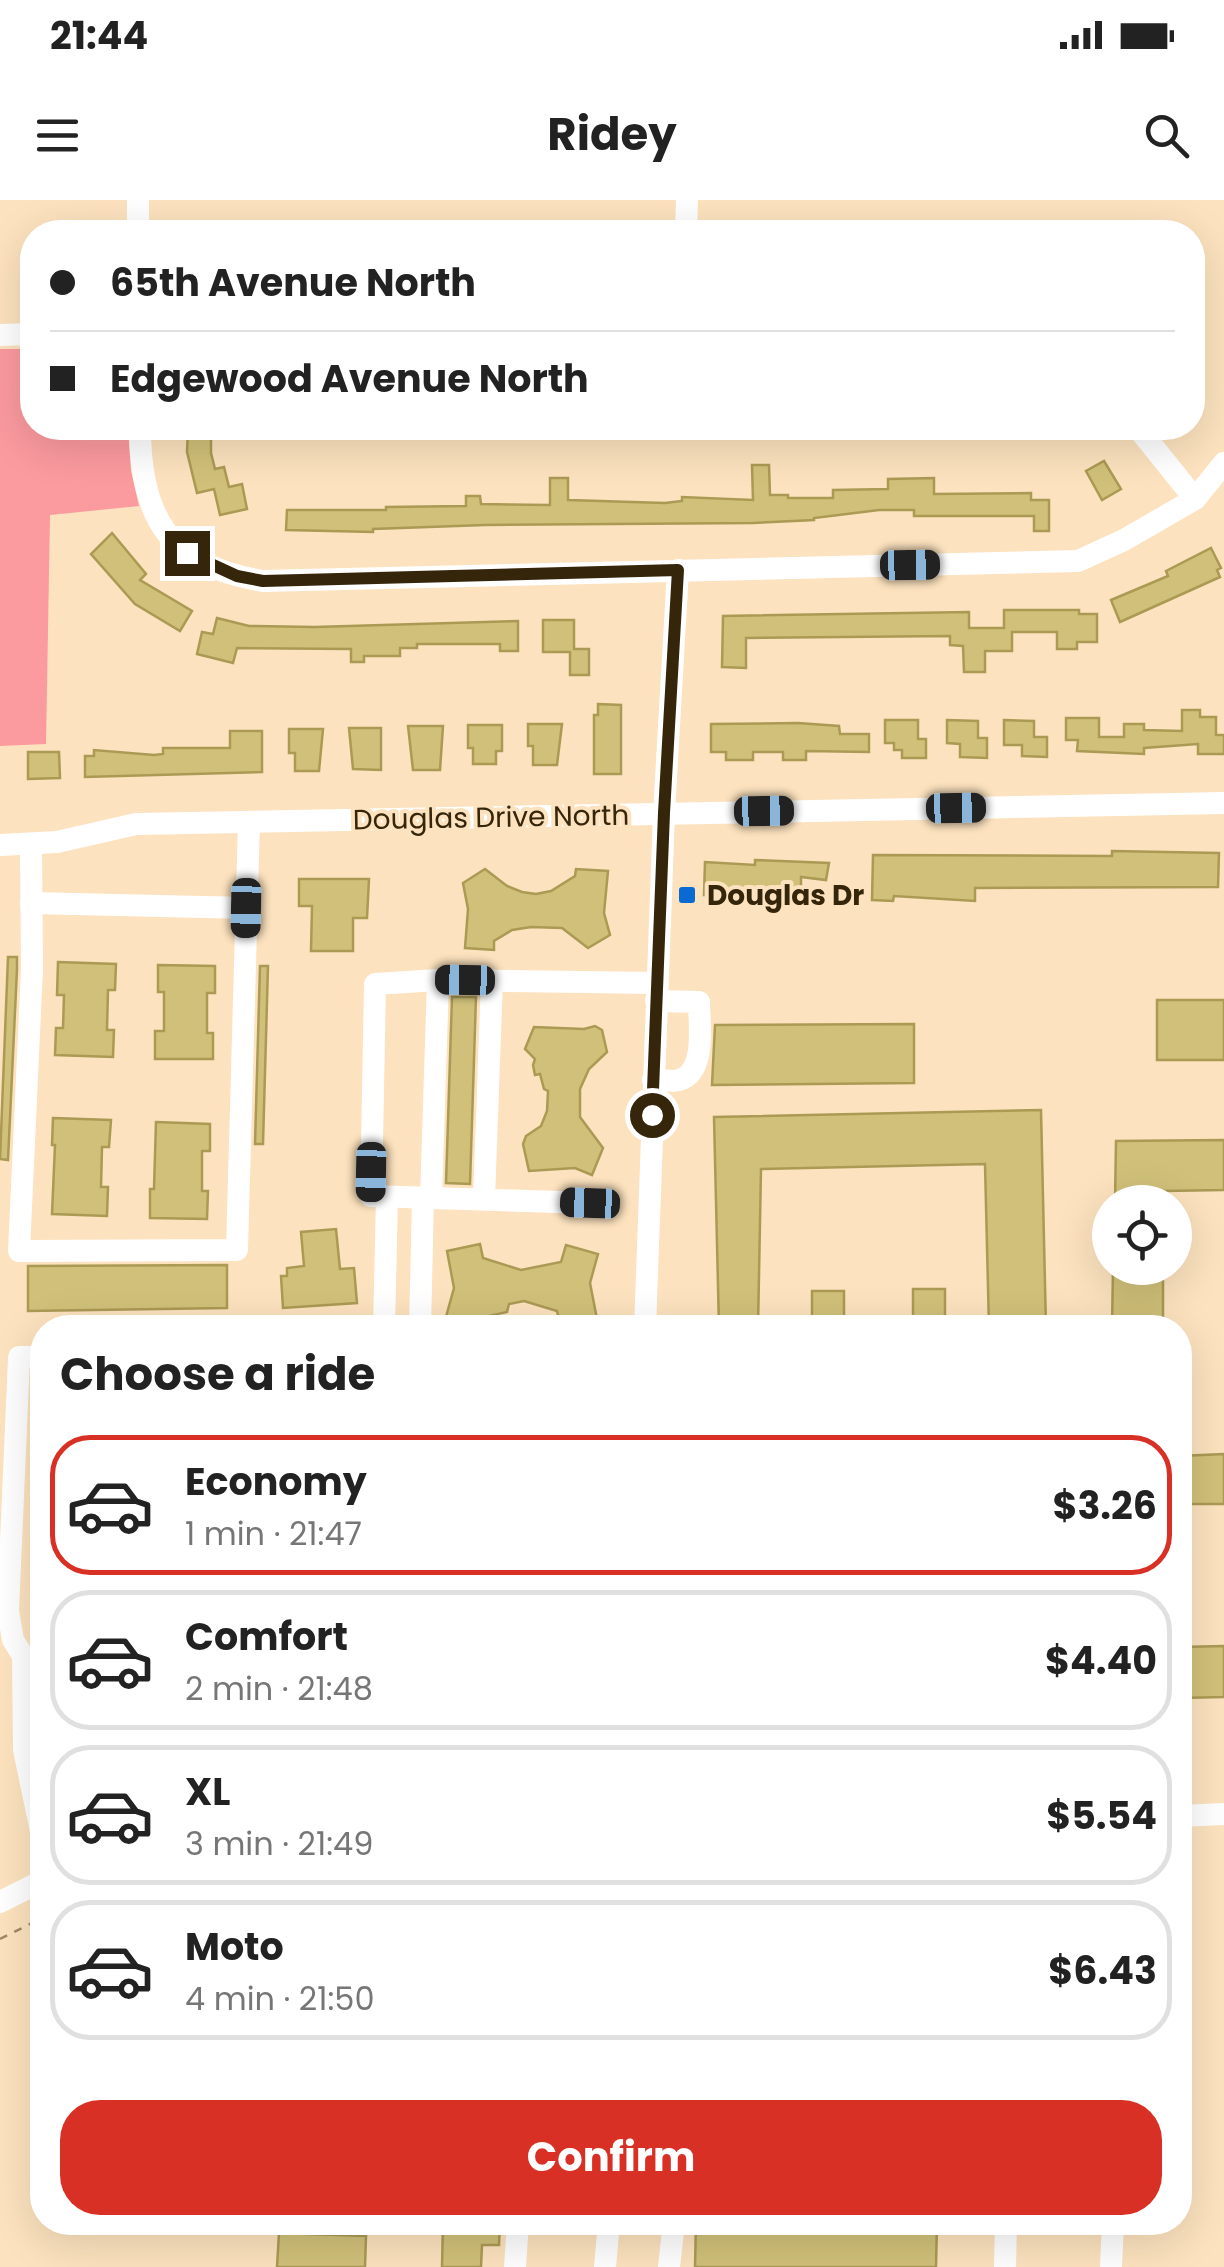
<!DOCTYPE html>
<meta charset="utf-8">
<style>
:root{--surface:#fff;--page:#f2f2f2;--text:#222;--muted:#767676;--line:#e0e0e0;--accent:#d93025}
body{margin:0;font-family:Poppins,sans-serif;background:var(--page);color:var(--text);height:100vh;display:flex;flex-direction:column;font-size:38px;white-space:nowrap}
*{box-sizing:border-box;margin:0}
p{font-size:32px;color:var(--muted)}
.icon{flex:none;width:55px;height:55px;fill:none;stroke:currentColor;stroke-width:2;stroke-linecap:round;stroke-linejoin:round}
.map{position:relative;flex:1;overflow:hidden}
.sheet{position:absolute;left:30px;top:1115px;width:1162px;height:920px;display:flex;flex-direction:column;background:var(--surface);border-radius:40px;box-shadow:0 10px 40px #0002}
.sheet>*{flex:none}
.guide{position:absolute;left:20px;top:20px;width:1185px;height:220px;border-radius:40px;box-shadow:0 10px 40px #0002;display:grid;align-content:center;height:220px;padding:0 30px;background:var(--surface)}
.fabs{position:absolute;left:1092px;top:985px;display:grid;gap:20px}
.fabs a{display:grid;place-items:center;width:100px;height:100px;border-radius:50%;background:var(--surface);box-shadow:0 10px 40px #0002;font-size:50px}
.end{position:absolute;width:45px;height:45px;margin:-22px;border:12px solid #35250b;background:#fff;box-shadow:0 0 0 5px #fff}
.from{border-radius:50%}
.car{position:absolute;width:30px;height:60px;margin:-30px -15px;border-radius:12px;box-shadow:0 0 8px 2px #0007;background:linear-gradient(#222 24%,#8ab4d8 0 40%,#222 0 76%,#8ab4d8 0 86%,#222 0)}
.guide b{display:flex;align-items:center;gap:35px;height:95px;font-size:38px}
.guide b+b{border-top:2px solid var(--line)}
.guide i{width:25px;height:25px;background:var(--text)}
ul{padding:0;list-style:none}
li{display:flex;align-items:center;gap:30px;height:140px;margin:0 20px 15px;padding:0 10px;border:5px solid var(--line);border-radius:40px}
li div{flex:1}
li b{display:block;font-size:38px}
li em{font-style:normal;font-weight:700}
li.selected{border-color:var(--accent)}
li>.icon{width:90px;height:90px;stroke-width:1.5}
h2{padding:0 30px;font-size:45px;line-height:120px}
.primary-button{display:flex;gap:20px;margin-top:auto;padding:20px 30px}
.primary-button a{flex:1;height:115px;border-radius:40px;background:var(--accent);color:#fff;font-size:40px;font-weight:700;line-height:115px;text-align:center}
.status{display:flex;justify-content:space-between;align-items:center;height:70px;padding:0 50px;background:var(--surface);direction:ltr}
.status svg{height:28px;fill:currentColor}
header{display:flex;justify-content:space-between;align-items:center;height:130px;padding:0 30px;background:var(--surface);font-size:45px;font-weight:700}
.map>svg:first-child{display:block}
.green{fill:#fb9a9f}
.building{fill:#d0c079;stroke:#aa9a54;stroke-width:2.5}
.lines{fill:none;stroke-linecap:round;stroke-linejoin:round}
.path{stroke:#9e8969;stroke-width:2.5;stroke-dasharray:8 8;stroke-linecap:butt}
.minor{stroke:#fff;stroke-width:22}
.route{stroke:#35250b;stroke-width:12}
.poi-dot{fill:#096ad2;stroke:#fce2be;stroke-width:4}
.labels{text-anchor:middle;stroke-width:8;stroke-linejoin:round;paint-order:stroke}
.street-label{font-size:28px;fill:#35250b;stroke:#fce2be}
.poi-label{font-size:28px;font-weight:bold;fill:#35250b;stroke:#fce2be;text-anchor:start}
</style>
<div class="status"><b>21:44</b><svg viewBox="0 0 49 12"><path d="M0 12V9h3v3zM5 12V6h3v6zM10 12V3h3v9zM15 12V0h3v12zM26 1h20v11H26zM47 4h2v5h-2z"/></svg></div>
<header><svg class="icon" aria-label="menu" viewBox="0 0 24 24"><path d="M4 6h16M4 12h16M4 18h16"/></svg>Ridey<svg class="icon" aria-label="search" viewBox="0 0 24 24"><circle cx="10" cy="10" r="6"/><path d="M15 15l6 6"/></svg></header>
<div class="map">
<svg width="1224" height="2067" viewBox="0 0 1224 2067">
<rect width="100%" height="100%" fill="#fce2be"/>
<polygon class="green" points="0,149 32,149 32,228 128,228 131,271 139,306 50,315 46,544 0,546"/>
<g class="building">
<polygon points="188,228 211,228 211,253 215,269 224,267 229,287 242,284 247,309 220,315 214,289 197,293 187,252"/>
<polygon points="1104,261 1121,289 1102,300 1086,271"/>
<polygon points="752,265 769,265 770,295 788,295 788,298 833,298 833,290 888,289 888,279 934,278 934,294 1031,293 1031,300 1049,300 1049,331 1034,331 1034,316 914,316 914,310 879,310 814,318 814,320 753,323 485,325 373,329 373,332 286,330 287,310 386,310 386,307 466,306 466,296 480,296 481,304 550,305 550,278 568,278 568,300 665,303 682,301 682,297 753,300"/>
<polygon points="112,333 146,374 140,380 192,411 180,431 135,404 91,354"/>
<polygon points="1211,348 1221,368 1217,370 1220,377 1120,422 1111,400 1168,376 1166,371"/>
<polygon points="1004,410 1079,410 1079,414 1097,414 1097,442 1077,442 1077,449 1057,449 1057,432 1012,432 1012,451 985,451 985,472 964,472 963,446 950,445 950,436 746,438 746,468 722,467 723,416 969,412 969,428 1004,428"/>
<polygon points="217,418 249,426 315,427 518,421 518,451 500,451 500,444 417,444 417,448 400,448 400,456 364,456 364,462 351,462 351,449 237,448 233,463 197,454 202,432 213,434"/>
<polygon points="543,420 574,420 574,449 589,449 589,475 570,475 570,452 543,452"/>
<polygon points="598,504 621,505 621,574 594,574 594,515 598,515"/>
<polygon points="1182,510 1200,510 1200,517 1216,517 1216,535 1224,535 1224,554 1198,554 1198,544 1144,548 1144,554 1077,551 1078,540 1066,540 1066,518 1099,518 1099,537 1124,537 1124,524 1144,524 1144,530 1182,531"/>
<polygon points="885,520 918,520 918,539 926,539 926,558 902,558 902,550 894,550 894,543 885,543"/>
<polygon points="947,520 978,521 978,538 987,538 987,558 960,557 960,544 947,543"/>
<polygon points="1004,520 1034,521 1034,537 1047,537 1047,557 1022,556 1022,545 1004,545"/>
<polygon points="798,523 839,526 840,534 869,534 869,552 806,551 806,560 783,560 783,552 753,552 753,560 726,560 726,552 711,552 711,524"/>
<polygon points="528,524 562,524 557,565 533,565 533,546 528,546"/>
<polygon points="468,525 502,525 502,551 496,551 496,564 473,564 473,548 468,548"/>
<polygon points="408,526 443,526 440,570 413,570"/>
<polygon points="349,528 381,528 381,570 353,569"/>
<polygon points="289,529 323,529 319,571 295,571 295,553 289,553"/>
<polygon points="230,531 262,531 262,572 85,577 85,556 94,556 94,550 154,555 163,554 163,548 230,548"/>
<polygon points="28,552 59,552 60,578 28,579"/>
<polygon points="1112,651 1219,653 1218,687 975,688 975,701 894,696 893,701 872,700 873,655 1112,656"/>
<polygon points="755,660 829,663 826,680 801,677 801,690 737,689 737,696 704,695 705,662 755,665"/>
<polygon points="485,669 507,686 522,692 536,694 551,691 575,676 576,669 608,671 604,713 610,735 588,748 562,728 531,727 512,730 494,741 494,750 465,748 468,709 463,683"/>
<polygon points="299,679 369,679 367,718 353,718 353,751 311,751 312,706 299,706"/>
<polygon points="8,757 17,757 17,769 8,960 0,959"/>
<polygon points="58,762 116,764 115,790 108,790 107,830 114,830 113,857 55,855 56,828 63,828 64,795 57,795"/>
<polygon points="158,765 215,766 215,793 207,793 207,833 213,833 213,859 155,859 155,831 164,831 164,792 158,792"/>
<polygon points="260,766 268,766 263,944 255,944"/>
<polygon points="452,797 476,797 470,984 446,983"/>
<rect x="1157" y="800" width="67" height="60"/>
<polygon points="914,824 914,883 712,885 715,825"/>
<polygon points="595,826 602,830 607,852 589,869 580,889 580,917 603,948 592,975 575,968 529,971 523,944 526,936 541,926 547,911 548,891 544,889 540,874 535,875 533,865 535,859 525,849 534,827 584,829"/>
<polygon points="1041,910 1046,1128 989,1128 985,964 761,969 758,1128 719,1128 714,917"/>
<polygon points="53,918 111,920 109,947 102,947 101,987 108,987 107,1016 52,1014 55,945 52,945"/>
<polygon points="156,922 210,924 210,951 202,951 202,991 208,991 207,1019 150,1018 150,989 154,989"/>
<polygon points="1224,940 1224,990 1164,991 1164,1002 1115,1002 1116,941"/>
<polygon points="336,1029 340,1069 354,1068 357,1103 283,1108 281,1076 287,1076 287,1068 304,1066 301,1032"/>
<polygon points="480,1044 483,1058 521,1070 561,1062 566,1045 598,1054 590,1083 597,1119 571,1124 559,1120 557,1111 524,1101 509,1104 507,1112 480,1118 478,1126 446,1117 454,1088 447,1051"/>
<polygon points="227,1065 227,1108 28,1111 28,1066"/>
<polygon points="1113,1068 1163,1068 1163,1128 1112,1128"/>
<rect x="913" y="1089" width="32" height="39"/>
<rect x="812" y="1091" width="32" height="37"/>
<polygon points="1224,1254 1224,1304 1180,1304 1180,1256"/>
<polygon points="1224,1446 1224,1497 1180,1498 1180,1447"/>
<polygon points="443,2022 500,2022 499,2045 482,2045 481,2067 442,2067"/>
<polygon points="696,2022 937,2022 936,2067 695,2067"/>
<polygon points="279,2033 366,2036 365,2067 277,2067"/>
</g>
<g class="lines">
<polyline class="path" points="0,1739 42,1718"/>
<g class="minor">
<polyline points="138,0 138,32"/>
<polyline points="686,32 687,0"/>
<polyline points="0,135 32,134"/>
<path d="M 140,228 C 140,318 170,366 263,381 L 1078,361 L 1124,340 L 1195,299 L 1224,263"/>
<polyline points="1138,228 1195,299"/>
<polyline points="0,645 57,642 136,624 1224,603"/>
<polyline points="31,645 32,769 19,1051 237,1050 249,622"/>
<polyline points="31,703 247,708"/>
<polyline points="438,780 375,784 371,996 590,1003"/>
<path d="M 653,880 C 661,880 672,882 679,880 C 707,872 699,823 699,802 L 656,801"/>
<polyline points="431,998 438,780 657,783"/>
<polyline points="484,999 492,780"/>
<polyline points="384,1128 387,997"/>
<polyline points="420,1128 423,998"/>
<polyline points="645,1128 664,613 678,370"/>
<polyline points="42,1157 19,1157 8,1411 13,1440 23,1456 24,1550 42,1636"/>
<polyline points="1180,1616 1224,1614"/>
<polyline points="0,1702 42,1681"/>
<polyline points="515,2067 518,2022"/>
<polyline points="605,2067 609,2022"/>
<polyline points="669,2067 674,2022"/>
<polyline points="1005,2067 1006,2022"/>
<polyline points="1111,2067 1113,2022"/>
</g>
</g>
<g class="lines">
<polyline class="route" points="187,353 237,376 263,381 678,370 664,613 652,915"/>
</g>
<rect class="poi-dot" x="677" y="685" width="20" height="20" rx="5"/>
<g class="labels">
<g class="street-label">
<text transform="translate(491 617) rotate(-1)" y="10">Douglas Drive North</text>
</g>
<g class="poi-label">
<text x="707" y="705">Douglas Dr</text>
</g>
</g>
</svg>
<div class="fabs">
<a><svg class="icon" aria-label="locate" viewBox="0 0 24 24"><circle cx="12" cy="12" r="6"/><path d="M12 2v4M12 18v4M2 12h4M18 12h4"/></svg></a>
</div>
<i class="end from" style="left:652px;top:915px"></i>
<i class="end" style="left:187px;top:353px"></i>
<i class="car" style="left:910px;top:365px;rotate:89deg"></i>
<i class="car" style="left:956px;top:608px;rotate:89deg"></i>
<i class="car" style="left:764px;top:611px;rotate:89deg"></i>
<i class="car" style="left:246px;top:708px;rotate:181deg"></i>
<i class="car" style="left:465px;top:780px;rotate:271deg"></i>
<i class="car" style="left:371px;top:972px;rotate:181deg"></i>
<i class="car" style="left:590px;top:1003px;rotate:272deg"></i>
<div class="guide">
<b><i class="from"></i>65th Avenue North</b>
<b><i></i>Edgewood Avenue North</b>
</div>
<section class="sheet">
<h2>Choose a ride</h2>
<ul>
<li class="selected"><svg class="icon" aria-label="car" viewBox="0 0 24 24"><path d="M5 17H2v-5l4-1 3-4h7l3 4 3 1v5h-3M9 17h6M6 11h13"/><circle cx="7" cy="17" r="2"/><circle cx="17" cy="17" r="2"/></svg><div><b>Economy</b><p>1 min · 21:47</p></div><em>$3.26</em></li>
<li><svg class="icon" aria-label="car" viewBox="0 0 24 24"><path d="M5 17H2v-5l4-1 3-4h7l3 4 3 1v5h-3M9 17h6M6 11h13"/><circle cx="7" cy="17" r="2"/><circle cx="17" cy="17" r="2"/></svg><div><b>Comfort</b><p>2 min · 21:48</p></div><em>$4.40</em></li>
<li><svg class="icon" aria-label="car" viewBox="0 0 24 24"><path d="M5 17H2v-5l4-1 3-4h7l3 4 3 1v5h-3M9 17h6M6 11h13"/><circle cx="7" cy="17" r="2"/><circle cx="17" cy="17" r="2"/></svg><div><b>XL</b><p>3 min · 21:49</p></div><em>$5.54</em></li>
<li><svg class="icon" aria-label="car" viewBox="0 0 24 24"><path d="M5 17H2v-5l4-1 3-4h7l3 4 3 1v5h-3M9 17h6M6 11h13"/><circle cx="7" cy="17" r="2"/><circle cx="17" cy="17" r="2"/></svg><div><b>Moto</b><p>4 min · 21:50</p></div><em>$6.43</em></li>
</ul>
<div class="primary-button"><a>Confirm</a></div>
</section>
</div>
